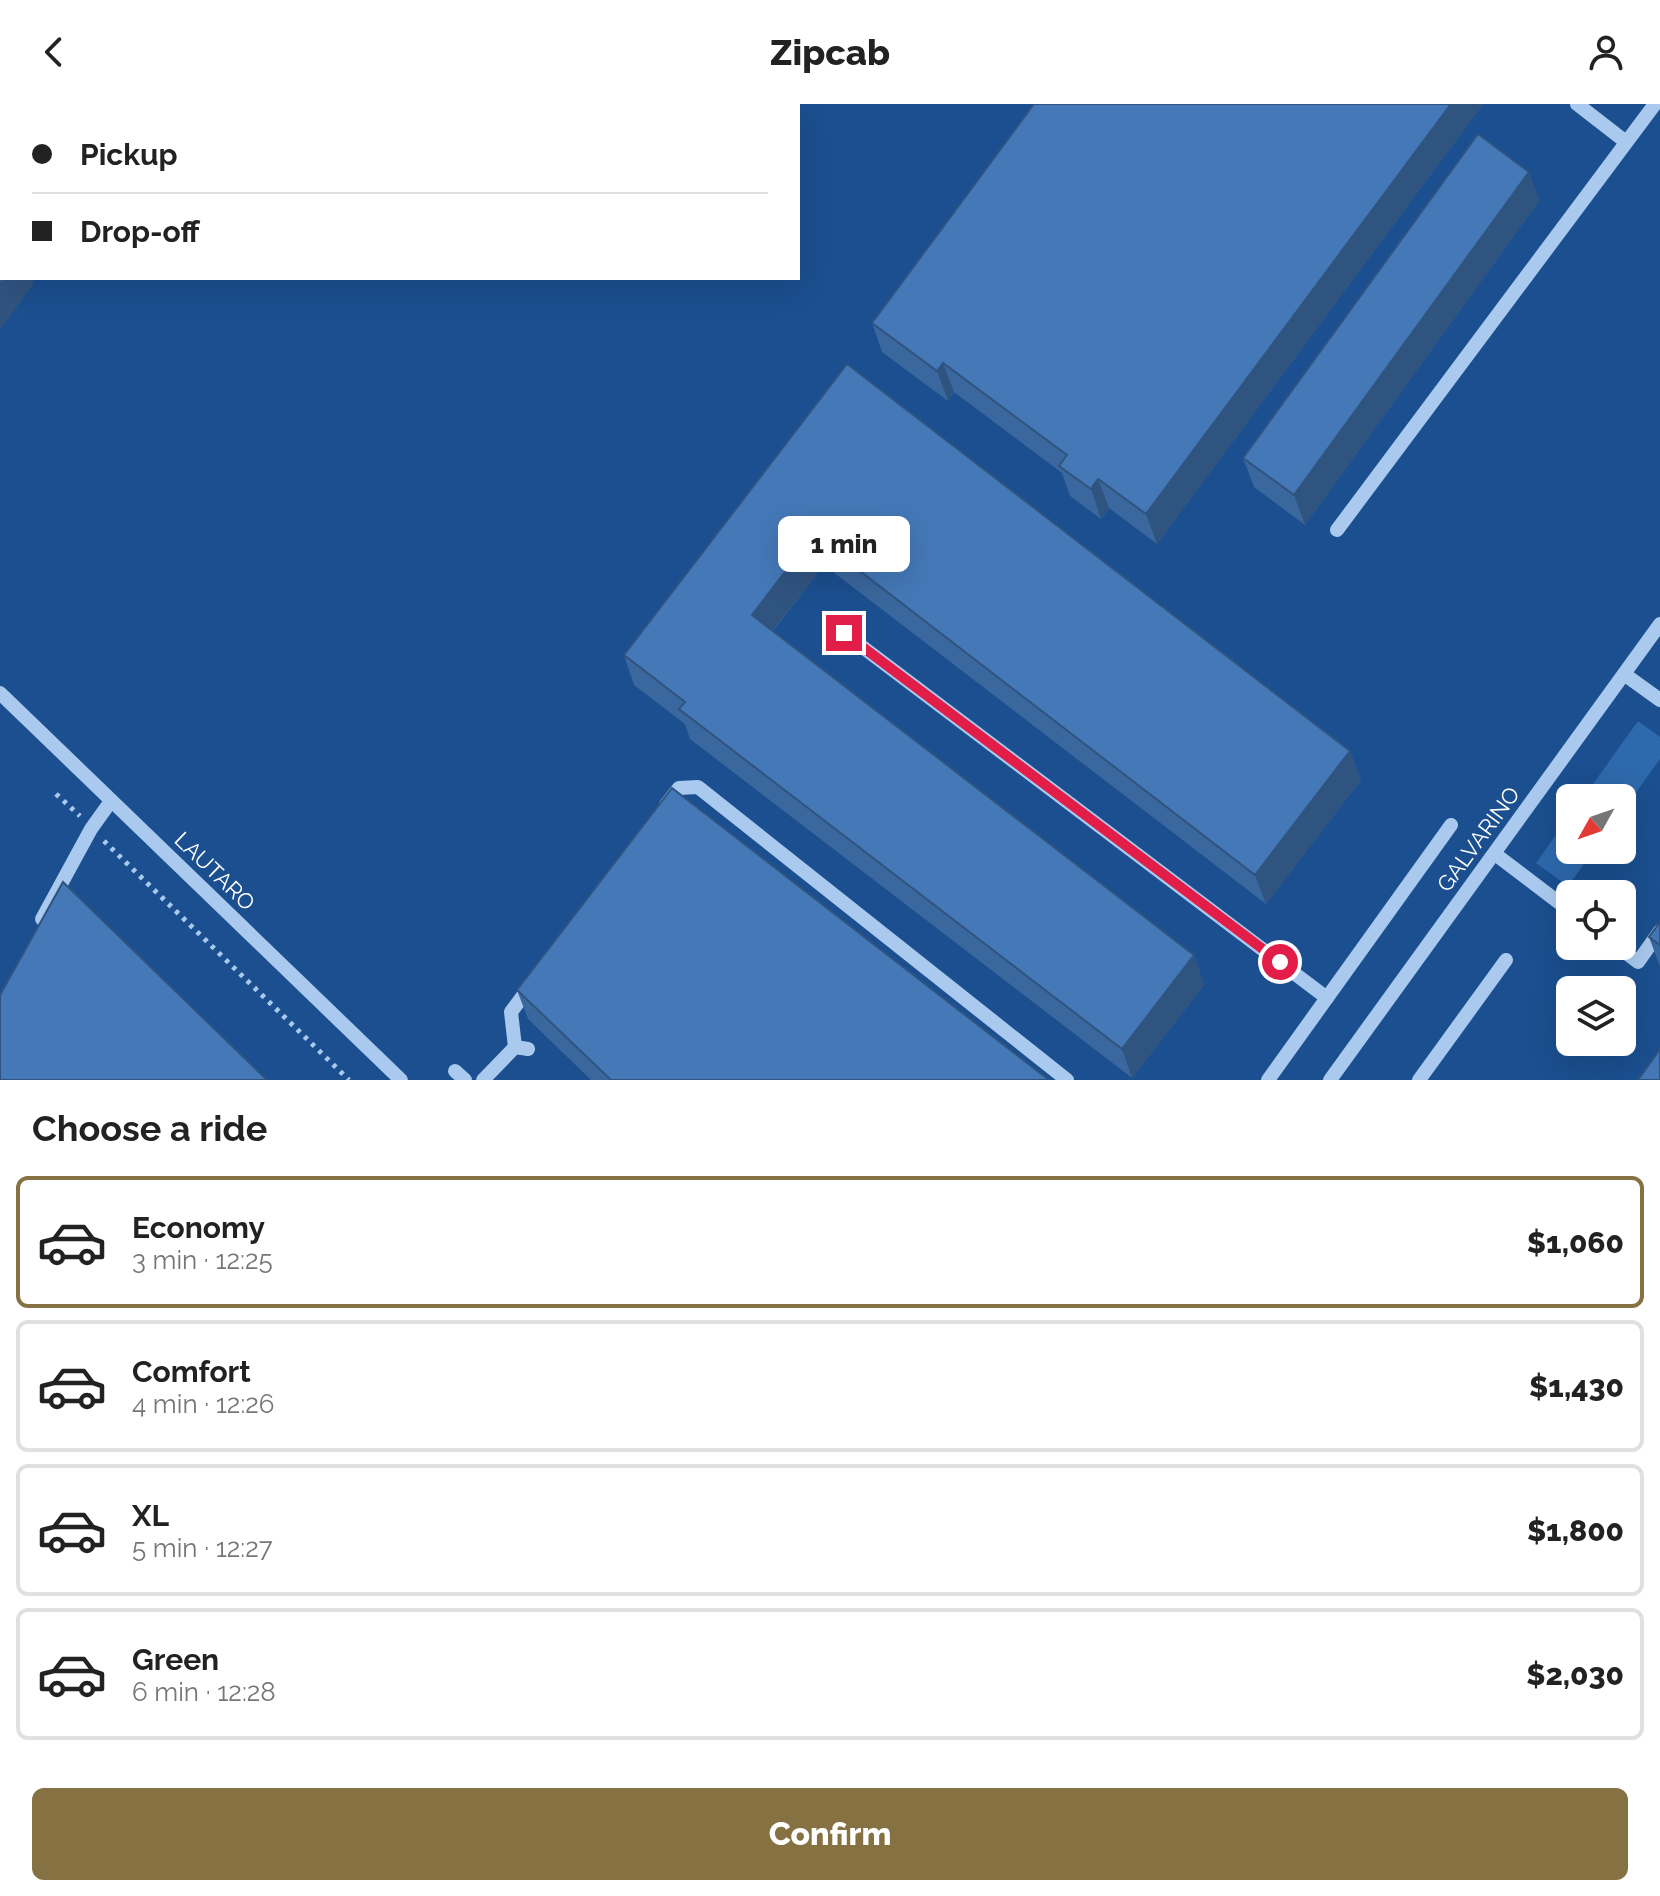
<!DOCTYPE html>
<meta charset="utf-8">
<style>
:root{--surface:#fff;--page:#f6f6f6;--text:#222;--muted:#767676;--line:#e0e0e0;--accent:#857141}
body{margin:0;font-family:Raleway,sans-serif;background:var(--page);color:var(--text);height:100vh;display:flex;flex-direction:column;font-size:30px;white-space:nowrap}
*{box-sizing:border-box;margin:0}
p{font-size:26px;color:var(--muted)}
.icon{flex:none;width:44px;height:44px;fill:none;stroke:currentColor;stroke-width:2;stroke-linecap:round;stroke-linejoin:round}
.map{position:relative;height:976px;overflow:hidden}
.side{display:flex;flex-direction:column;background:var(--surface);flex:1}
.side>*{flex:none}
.guide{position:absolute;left:0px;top:0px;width:800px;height:176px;box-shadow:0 8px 32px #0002;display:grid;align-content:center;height:176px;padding:0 32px;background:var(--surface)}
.needle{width:52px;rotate:230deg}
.controls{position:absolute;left:1556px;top:680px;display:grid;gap:16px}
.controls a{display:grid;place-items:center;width:80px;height:80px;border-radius:12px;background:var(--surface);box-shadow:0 8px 32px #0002;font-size:40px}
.end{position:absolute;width:36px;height:36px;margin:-18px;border:10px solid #e11d48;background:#fff;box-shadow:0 0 0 4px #fff}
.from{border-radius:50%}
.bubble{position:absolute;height:56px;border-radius:12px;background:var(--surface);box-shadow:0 8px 32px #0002;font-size:26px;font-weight:800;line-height:56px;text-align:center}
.guide b{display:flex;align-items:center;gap:28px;height:76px;font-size:30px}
.guide b+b{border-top:2px solid var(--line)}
.guide i{width:20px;height:20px;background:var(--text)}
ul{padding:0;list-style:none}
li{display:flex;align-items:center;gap:24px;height:132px;margin:0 16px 12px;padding:0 16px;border:4px solid var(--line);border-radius:12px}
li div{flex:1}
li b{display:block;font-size:30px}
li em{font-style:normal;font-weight:800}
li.current{border-color:var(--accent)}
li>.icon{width:72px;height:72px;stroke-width:1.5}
h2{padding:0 32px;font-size:36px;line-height:96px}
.primary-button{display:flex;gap:16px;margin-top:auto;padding:16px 32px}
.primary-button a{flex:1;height:92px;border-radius:12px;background:var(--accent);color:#fff;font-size:32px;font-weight:800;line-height:92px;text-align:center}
header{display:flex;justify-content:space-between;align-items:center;height:104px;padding:0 32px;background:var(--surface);font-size:36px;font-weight:800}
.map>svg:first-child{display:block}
.green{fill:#2e69ad}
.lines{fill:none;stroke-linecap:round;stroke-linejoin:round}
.path{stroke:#a9c9ee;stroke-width:5;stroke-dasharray:4 6;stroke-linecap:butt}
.minor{stroke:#a9c9ee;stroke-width:14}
.wall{fill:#3a679d}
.shaded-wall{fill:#305480}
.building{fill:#4478b7;stroke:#305480;stroke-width:2}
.route{stroke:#e11d48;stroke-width:10}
.labels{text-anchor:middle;stroke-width:8;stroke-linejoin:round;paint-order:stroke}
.street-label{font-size:22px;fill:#fff;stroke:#1b4f8f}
</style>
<header><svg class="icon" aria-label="back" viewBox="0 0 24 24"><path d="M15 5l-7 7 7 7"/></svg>Zipcab<svg class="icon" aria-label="person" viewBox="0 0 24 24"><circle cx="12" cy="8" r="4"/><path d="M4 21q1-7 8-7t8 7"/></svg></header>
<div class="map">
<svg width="1660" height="976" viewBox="0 0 1660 976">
<rect width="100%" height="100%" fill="#1b4f8f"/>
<g class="green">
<polygon points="1638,617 1660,633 1660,655 1622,708 1622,694 1583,694"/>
<polygon points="1570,711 1570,746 1594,746 1568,782 1536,759"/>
</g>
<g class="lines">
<g class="path">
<polyline points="56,690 80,712"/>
<polyline points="104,737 349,976"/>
</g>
<g class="minor">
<polyline points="1577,0 1626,38"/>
<polyline points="1337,426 1655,0"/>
<polyline points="844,529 1327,894"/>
<polyline points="1624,570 1660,596"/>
<polyline points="0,589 401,976"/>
<polyline points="666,701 679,684 698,683 1067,976"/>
<polyline points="1495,750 1570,807"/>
<polyline points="42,815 91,725 111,697"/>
<polyline points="1617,842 1638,858 1660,827"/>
<polyline points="515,943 511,908 531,881"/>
<polyline points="455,967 465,976"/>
<polyline points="483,976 515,943 528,945"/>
<polyline points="1268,976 1451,721"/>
<polyline points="1330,976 1660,520"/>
<polyline points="1419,976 1506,856"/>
</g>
</g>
<g class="wall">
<polygon points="1034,0 1483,0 1157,440 1109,404 1101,415 1070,392 1062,369 954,288 948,297 882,248 872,219"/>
<polygon points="1529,68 1539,97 1305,421 1254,383 1243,354"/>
<polygon points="847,260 1350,647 1361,676 1266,800 824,461 773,527 1194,851 1204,881 1132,974 690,635 685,620 634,581 624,551"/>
<polygon points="1660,818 1660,863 1649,833"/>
<polygon points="517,886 1049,976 591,976 528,915"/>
</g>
<g class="shaded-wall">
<polygon points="1451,0 1483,0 1157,440 1146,410"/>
<polygon points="1529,68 1539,97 1305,421 1294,391"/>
<polygon points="5,174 33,174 34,179 0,226 0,181"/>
<polygon points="943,259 954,288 948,297 937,267"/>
<polygon points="1098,375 1109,404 1101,415 1091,385"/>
<polygon points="813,431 824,461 762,540 752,511"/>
<polygon points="1350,647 1361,676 1266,800 1255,771"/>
<polygon points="1194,851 1204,881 1132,974 1122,945"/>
</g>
<g class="building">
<polygon points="1034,0 1451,0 1146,410 1098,375 1091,385 1059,362 1067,351 943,259 937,267 872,219"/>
<polygon points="1478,30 1529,68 1294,391 1243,354"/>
<polygon points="0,132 2,133 2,174 5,174 0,181"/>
<polygon points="847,260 1350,647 1255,771 813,431 752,511 1194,851 1122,945 679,605 685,598 624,551"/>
<polygon points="672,684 1049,976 611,976 517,886"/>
<polygon points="63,778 267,976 0,976 0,891"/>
<polygon points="1660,818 1660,841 1649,833"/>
<polygon points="1660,945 1660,976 1638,976"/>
</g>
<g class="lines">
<polyline class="route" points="844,529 1280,858"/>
</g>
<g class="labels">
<g class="street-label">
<text transform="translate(1478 735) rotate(-54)" y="8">GALVARINO</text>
<text transform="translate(215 767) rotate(44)" y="8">LAUTARO</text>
</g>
</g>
</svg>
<div class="controls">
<a><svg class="needle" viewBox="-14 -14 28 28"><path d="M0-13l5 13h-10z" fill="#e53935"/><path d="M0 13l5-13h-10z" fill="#767676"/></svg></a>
<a><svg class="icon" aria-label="locate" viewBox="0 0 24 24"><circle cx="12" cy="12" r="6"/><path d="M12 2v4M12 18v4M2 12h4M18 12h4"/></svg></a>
<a><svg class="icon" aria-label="layers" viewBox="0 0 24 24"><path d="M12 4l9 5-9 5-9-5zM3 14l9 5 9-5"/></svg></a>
</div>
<i class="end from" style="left:1280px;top:858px"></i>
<i class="end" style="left:844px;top:529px"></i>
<div class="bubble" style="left:778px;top:412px;width:132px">1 min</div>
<div class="guide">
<b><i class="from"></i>Pickup</b>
<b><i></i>Drop-off</b>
</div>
</div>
<section class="side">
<h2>Choose a ride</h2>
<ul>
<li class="current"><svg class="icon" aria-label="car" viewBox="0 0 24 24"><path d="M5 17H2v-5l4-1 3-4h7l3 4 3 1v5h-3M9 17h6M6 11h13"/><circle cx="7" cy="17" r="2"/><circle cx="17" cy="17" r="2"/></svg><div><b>Economy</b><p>3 min · 12:25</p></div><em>$1,060</em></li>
<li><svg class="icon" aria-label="car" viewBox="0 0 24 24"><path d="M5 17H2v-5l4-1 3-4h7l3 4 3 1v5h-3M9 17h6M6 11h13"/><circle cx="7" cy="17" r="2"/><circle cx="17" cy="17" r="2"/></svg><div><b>Comfort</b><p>4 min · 12:26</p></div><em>$1,430</em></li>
<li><svg class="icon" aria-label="car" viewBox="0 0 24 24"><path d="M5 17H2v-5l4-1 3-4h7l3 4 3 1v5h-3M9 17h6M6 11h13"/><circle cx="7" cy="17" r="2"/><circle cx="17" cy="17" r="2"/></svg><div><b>XL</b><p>5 min · 12:27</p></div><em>$1,800</em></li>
<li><svg class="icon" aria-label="car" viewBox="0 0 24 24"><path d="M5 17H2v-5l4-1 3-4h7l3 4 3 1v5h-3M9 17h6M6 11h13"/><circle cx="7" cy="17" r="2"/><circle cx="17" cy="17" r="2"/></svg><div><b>Green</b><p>6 min · 12:28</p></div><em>$2,030</em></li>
</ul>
<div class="primary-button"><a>Confirm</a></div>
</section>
